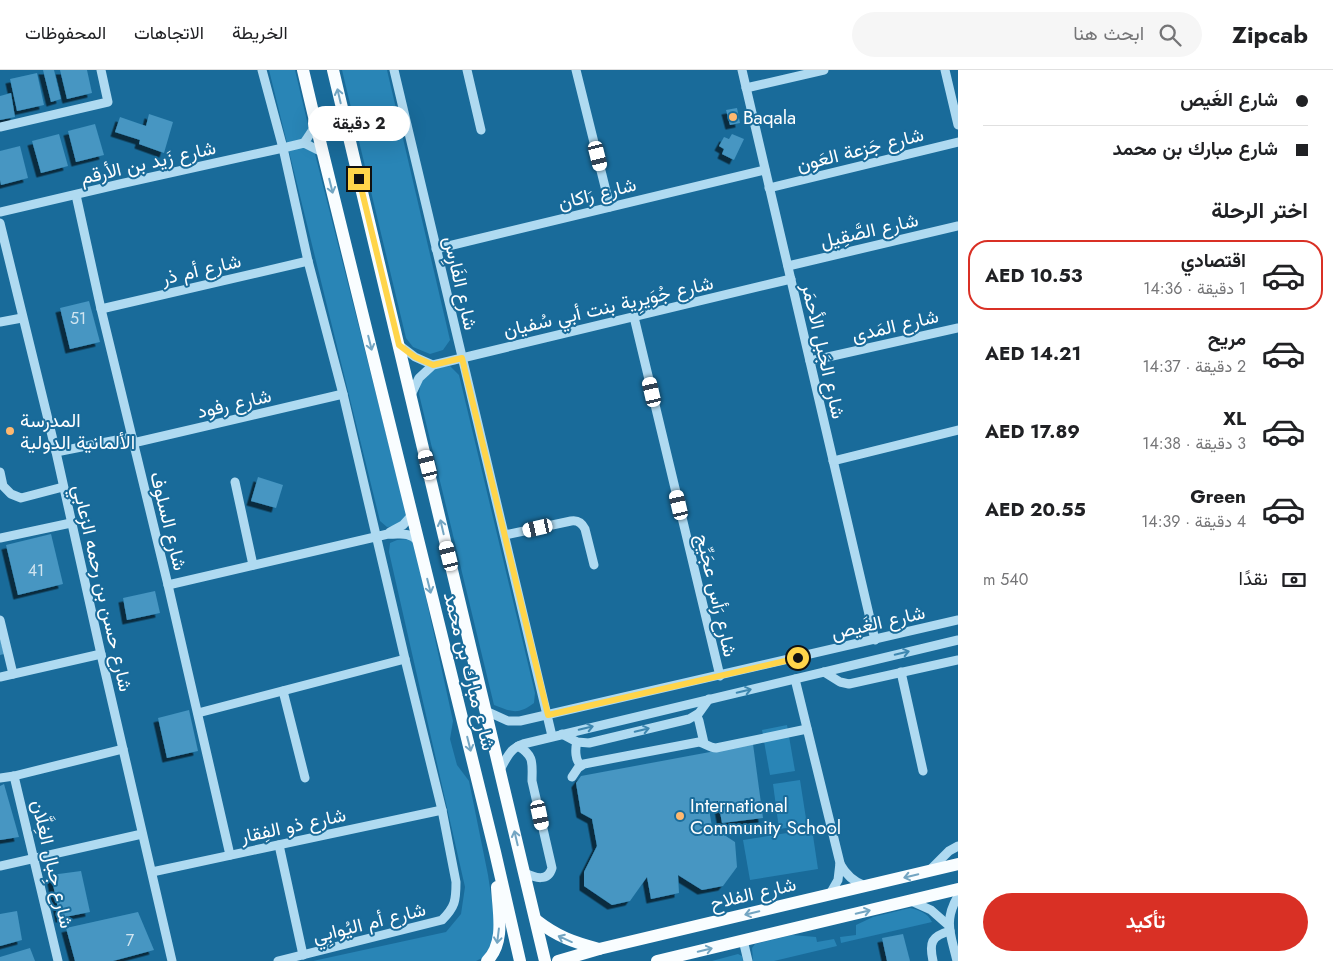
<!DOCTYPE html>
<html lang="ar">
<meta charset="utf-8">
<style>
:root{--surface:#fff;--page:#f6f6f6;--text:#202124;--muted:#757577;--line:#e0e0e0;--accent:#d93025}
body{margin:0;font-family:Jost,Vazirmatn,sans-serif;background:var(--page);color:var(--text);direction:rtl;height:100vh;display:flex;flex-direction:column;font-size:19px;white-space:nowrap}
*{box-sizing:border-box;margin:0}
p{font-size:16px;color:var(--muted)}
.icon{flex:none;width:28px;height:28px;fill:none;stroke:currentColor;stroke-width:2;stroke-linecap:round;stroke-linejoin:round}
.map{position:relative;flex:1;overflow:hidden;direction:ltr}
.side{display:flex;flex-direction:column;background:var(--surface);width:375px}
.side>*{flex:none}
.top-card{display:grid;align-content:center;height:110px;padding:0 25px;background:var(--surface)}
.end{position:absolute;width:22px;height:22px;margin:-11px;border:6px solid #ffd54a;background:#111;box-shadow:0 0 0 2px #111}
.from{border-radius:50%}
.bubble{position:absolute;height:35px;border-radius:18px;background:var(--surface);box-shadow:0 5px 20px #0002;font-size:16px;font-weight:700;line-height:35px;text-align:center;direction:rtl}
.car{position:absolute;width:15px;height:30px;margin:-15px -8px;border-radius:6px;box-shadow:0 0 4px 1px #0007;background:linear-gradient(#fff 24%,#345 0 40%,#fff 0 76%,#345 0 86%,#fff 0)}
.top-card b{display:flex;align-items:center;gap:18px;height:48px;font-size:19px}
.top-card b+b{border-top:1px solid var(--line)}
.top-card i{width:12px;height:12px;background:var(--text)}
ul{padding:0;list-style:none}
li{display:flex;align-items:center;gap:15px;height:70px;margin:0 10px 8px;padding:0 15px;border:2px solid transparent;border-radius:20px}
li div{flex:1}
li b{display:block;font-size:19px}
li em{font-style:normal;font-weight:700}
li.selected{border-color:var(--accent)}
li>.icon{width:45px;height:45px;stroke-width:1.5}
h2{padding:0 25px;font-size:22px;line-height:60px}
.pay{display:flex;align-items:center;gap:12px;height:55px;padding:0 25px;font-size:19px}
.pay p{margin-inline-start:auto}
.button{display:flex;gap:10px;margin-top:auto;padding:10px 25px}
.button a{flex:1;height:58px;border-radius:30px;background:var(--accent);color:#fff;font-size:20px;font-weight:700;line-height:58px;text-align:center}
header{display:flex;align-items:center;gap:30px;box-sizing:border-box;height:70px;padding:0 25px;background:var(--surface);border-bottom:1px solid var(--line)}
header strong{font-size:24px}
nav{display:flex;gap:28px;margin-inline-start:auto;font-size:18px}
.search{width:350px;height:45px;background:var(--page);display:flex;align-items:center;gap:12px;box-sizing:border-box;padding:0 18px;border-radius:28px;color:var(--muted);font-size:19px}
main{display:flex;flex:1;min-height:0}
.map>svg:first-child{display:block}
.green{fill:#2985b6}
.building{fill:#4696c2;filter:url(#shadow)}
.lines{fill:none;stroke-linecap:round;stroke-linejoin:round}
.minor{stroke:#afdaf1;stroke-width:9}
.major{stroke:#f9fdff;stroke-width:12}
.oneway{stroke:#73a5c2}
.oneway2{stroke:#3e87b0}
.route{stroke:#ffd54a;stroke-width:6}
.poi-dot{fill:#ffb86f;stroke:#196b9a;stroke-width:2}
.labels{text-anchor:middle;stroke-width:4;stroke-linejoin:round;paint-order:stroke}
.number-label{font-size:16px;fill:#d1e5f0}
.poi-label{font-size:19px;fill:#fff;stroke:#196b9a;text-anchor:start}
.street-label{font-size:19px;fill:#fff;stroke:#196b9a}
</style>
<header>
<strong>Zipcab</strong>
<div class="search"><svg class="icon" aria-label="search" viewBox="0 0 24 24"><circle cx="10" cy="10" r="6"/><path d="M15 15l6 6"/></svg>ابحث هنا</div>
<nav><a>الخريطة</a><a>الاتجاهات</a><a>المحفوظات</a></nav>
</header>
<main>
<section class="side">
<div class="top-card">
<b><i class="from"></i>شارع الغَيص</b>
<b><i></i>شارع مبارك بن محمد</b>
</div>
<h2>اختر الرحلة</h2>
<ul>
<li class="selected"><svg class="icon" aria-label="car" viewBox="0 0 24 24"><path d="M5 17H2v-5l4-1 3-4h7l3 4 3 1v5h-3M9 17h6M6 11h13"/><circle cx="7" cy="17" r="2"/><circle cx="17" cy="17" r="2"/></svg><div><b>اقتصادي</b><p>1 دقيقة · 14:36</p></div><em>AED 10.53</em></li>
<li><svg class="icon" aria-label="car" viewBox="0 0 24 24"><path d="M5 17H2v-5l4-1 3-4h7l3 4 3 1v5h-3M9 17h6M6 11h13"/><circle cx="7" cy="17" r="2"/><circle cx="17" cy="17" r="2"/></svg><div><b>مريح</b><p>2 دقيقة · 14:37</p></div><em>AED 14.21</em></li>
<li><svg class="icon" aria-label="car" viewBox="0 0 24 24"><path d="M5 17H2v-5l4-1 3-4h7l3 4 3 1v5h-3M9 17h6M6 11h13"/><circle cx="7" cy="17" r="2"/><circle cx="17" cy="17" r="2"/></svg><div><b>XL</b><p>3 دقيقة · 14:38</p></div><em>AED 17.89</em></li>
<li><svg class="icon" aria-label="car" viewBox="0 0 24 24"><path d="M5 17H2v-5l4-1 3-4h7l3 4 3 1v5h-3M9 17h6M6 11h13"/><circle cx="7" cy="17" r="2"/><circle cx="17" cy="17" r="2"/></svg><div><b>Green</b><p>4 دقيقة · 14:39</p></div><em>AED 20.55</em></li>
</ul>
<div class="pay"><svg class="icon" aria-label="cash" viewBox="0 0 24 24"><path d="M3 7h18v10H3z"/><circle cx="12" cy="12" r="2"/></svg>نقدًا<p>540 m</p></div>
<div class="button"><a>تأكيد</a></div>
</section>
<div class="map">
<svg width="958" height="891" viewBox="0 0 958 891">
<defs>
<filter id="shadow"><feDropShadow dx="-4.5" dy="4.5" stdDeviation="0" flood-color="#0009"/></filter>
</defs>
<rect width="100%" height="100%" fill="#196b9a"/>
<g class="green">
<polygon points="269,0 295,0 313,76 407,446 397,456 387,457 380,451"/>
<polygon points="342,0 387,0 450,270 443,280 430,284 413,277 406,268"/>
<path d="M 450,296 L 459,305 L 535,623 L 534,633 C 518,645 512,642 494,635 L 419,324 L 421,309 L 436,298 Z"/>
<polygon points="408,469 414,473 453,651 450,669 457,695 469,711 488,805 496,858 495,869 484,887 476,891 313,891 446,862 461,844 465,817 389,482 390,473 397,470"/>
<polygon points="787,655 795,701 770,705 762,660"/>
<polygon points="800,710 807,755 779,759 773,714"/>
<polygon points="812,759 818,799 750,810 743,770"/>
<path d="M 910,838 C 919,840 928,843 932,852 L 841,873 L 840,867 L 856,865 L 856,855 L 873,847 Z"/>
<polygon points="792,865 816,867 817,872 834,869 837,876 774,891 753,891 752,878 755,874"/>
<polygon points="738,884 742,886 743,891 712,891"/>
</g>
<g class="building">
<polygon points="43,0 54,0 61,29 51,32"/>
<polygon points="60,0 87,0 92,23 67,29"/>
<polygon points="37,3 44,35 17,41 10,9"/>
<polygon points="11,23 15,47 0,50 0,26"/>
<polygon points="737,38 740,53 730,55 726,40"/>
<polygon points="149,44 173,52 164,83 139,74 140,70 115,62 120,47 146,56"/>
<polygon points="95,54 104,85 76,92 68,61"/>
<polygon points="59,64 68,96 41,103 32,71"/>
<polygon points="732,64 744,69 734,90 722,84 724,79 719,76 724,67 729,69"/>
<polygon points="20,76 28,108 1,115 0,110 0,81"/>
<polygon points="89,231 100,272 70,279 60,238"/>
<polygon points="258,407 283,415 276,438 251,431"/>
<polygon points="51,464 63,514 18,525 6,475"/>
<polygon points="155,521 160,543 127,550 123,528"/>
<polygon points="0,568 4,584 0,585"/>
<polygon points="189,640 198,681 167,688 158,648"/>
<polygon points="753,674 763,748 722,753 718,731 708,733 712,757 735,772 737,797 723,816 702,820 678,805 679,823 651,829 647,807 630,831 612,835 584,816 584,802 597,776 592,749 581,743 576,713 581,706"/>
<polygon points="4,714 19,767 0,770 0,716"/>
<polygon points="81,801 90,842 60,848 51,805"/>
<polygon points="17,841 22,870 0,876 0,844"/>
<polygon points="138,842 154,880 113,891 75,891 66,858"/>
<polygon points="903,864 910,891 887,891 882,868"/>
<polygon points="30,878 35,891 0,891 0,887"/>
</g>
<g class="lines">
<g class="minor">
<path d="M 262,0 L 283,78 L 308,191 L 343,324 L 405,589 L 442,740 L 456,812 C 456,831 455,837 442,850 L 278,891"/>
<polyline points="394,0 552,666"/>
<polyline points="467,0 481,60"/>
<polyline points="576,0 610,137"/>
<polyline points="742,0 875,570"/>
<polyline points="945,0 958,55"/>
<polyline points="746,18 824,0"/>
<polyline points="0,57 108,32 101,0"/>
<polyline points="304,73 316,55"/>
<polyline points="769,118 958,72"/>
<polyline points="76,125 101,239 168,515 230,785"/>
<polyline points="0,142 120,114 283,78 304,73 322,82"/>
<polyline points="0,153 56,382 101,584 172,891"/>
<polyline points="436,179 765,100"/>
<polyline points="788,196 958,156"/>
<polyline points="101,239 308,191"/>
<polyline points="634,247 720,606"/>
<polyline points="0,252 22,248"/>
<polyline points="399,275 415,287 433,295"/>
<polyline points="810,291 958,258"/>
<polyline points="411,325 419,308 433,295 791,209"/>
<polyline points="133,373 343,324"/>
<polyline points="56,382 132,367"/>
<polyline points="833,391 958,360"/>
<polyline points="0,402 3,416 11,424 21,428 63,417"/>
<polyline points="235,412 253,495"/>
<polyline points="390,462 403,455 412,445"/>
<path d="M 505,465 L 571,451 C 577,450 582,453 585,459 L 594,495"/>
<polyline points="0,468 71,453"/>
<path d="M 168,515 L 388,464 C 401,465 407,461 418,471"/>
<polyline points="0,550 13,604"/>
<polyline points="824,602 840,612 849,614 958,590"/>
<polyline points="901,602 923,701"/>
<polyline points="0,607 101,584"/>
<polyline points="795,609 840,793 838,810 830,824"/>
<polyline points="283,621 305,708"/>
<polyline points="486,641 508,651 520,651 958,550"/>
<polyline points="198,643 405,589"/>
<polyline points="697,646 699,651 704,673"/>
<polyline points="562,664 577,672 589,673 689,649 699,643 709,629"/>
<path d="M 577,672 C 575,679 575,691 581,695"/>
<path d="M 518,676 C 535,686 532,694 532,711 L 552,798 C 548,812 535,808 525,803"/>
<path d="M 500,700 C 506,689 510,678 523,674 L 958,570"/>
<polyline points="14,706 58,891"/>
<path d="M 572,707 L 578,698 L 584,694 L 699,672 C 705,673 709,678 716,678 L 807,659"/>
<polyline points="0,708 14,706 123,679"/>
<polyline points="279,775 303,885"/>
<path d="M 840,794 C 846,805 854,812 865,816"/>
<polyline points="0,796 142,764"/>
<polyline points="930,800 949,781 958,776"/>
<polyline points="152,802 442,740"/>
<polyline points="911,831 931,840 948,855"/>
<polyline points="743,870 748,891"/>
<path d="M 933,891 C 929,873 931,866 950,861"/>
<path d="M 957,891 C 951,865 943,851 958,826"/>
</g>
<g class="major">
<polyline points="303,0 316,55 495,782 520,891"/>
<polyline points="333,0 545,891"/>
<path d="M 536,850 C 558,867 573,872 599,879"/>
<path d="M 487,891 C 506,872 498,841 497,817"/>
<polyline points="558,891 599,879 958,794"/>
<polyline points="657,891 958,819"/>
</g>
</g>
<defs><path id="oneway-shaft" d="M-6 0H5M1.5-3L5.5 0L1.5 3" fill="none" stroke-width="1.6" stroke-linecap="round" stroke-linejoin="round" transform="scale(1.25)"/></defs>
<g class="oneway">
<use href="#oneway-shaft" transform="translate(339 26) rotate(-103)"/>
<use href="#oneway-shaft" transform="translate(331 116) rotate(76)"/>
<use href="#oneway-shaft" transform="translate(370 273) rotate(76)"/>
<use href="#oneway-shaft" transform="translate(442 457) rotate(-103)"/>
<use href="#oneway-shaft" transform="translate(429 516) rotate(76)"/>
<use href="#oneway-shaft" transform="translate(469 674) rotate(76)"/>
<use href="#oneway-shaft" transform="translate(516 768) rotate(-103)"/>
<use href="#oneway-shaft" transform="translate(911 806) rotate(167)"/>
<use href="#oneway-shaft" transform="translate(863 842) rotate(-13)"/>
<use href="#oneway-shaft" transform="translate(752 843) rotate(167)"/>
<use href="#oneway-shaft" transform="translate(498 866) rotate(97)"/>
<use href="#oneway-shaft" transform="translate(565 869) rotate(-156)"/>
<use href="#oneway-shaft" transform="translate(705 880) rotate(-14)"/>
</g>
<g class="oneway2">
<use href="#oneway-shaft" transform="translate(902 583) rotate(-13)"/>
<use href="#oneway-shaft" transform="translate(744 621) rotate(-13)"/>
<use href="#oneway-shaft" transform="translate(586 658) rotate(-13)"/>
<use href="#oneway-shaft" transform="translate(642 660) rotate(-13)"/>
</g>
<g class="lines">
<polyline class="route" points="359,109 399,275 415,287 433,295 462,288 548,645 798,588"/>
</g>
<g class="poi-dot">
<circle cx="733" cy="47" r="5"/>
<circle cx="10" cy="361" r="5"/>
<circle cx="680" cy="746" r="5"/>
</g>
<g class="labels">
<g class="number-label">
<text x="78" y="254">51</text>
<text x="36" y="506">41</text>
<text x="130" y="876">7</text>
</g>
<g class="poi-label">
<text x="743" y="54">Baqala</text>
<text x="20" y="357">المدرسة<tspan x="20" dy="22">الألمانية الدولية</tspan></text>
<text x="690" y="742">International<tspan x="690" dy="22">Community School</tspan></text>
</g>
<g class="street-label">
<text transform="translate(860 79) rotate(-14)" y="7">شارع جَزعة العَون</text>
<text transform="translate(148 92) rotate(-13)" y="7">شارع زَيد بن الأرقم</text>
<text transform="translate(597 123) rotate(-14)" y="7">شارع رَاكان</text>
<text transform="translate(869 160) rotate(-13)" y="7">شارع الصَّقِيل</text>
<text transform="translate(201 199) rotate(-13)" y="7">شارع أم ذر</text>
<text transform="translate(461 213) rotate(77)" y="7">شارع الفَارِس</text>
<text transform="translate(608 236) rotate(-13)" y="7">شارع جُوَيرِية بنت أبي سُفيان</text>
<text transform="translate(895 255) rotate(-13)" y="7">شارع المَدى</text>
<text transform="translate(824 281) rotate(77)" y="7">شارع الجَبل الأحمَر</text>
<text transform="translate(234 333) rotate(-13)" y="7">شارع رفود</text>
<text transform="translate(169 451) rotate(76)" y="7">شارع السلوف</text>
<text transform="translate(103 518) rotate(77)" y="7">شارع حسن بن رحمه الزعابي</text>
<text transform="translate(717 525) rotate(77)" y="7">شارع رَأس عجَيِّج</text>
<text transform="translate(878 552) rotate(-13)" y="7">شارع الغَيص</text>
<text transform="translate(470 601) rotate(76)" y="7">شارع مبارك بن محمد</text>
<text transform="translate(293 755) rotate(-12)" y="7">شارع ذو الفِقار</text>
<text transform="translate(53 794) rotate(77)" y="7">شارع جِبال الغِلَّان</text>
<text transform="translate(753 823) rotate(-13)" y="7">شارع الفلاح</text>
<text transform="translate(369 852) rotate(-14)" y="7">شارع أم اليُوابِي</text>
</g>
</g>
</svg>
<i class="end from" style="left:798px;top:588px"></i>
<i class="end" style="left:359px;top:109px"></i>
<div class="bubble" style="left:308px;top:36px;width:102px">2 دقيقة</div>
<i class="car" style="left:598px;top:86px;rotate:166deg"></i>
<i class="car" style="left:652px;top:322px;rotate:347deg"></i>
<i class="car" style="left:428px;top:395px;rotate:346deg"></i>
<i class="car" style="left:679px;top:435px;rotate:347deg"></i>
<i class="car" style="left:538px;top:458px;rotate:257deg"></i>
<i class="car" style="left:449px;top:486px;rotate:346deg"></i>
<i class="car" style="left:540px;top:745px;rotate:168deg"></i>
</div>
</main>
